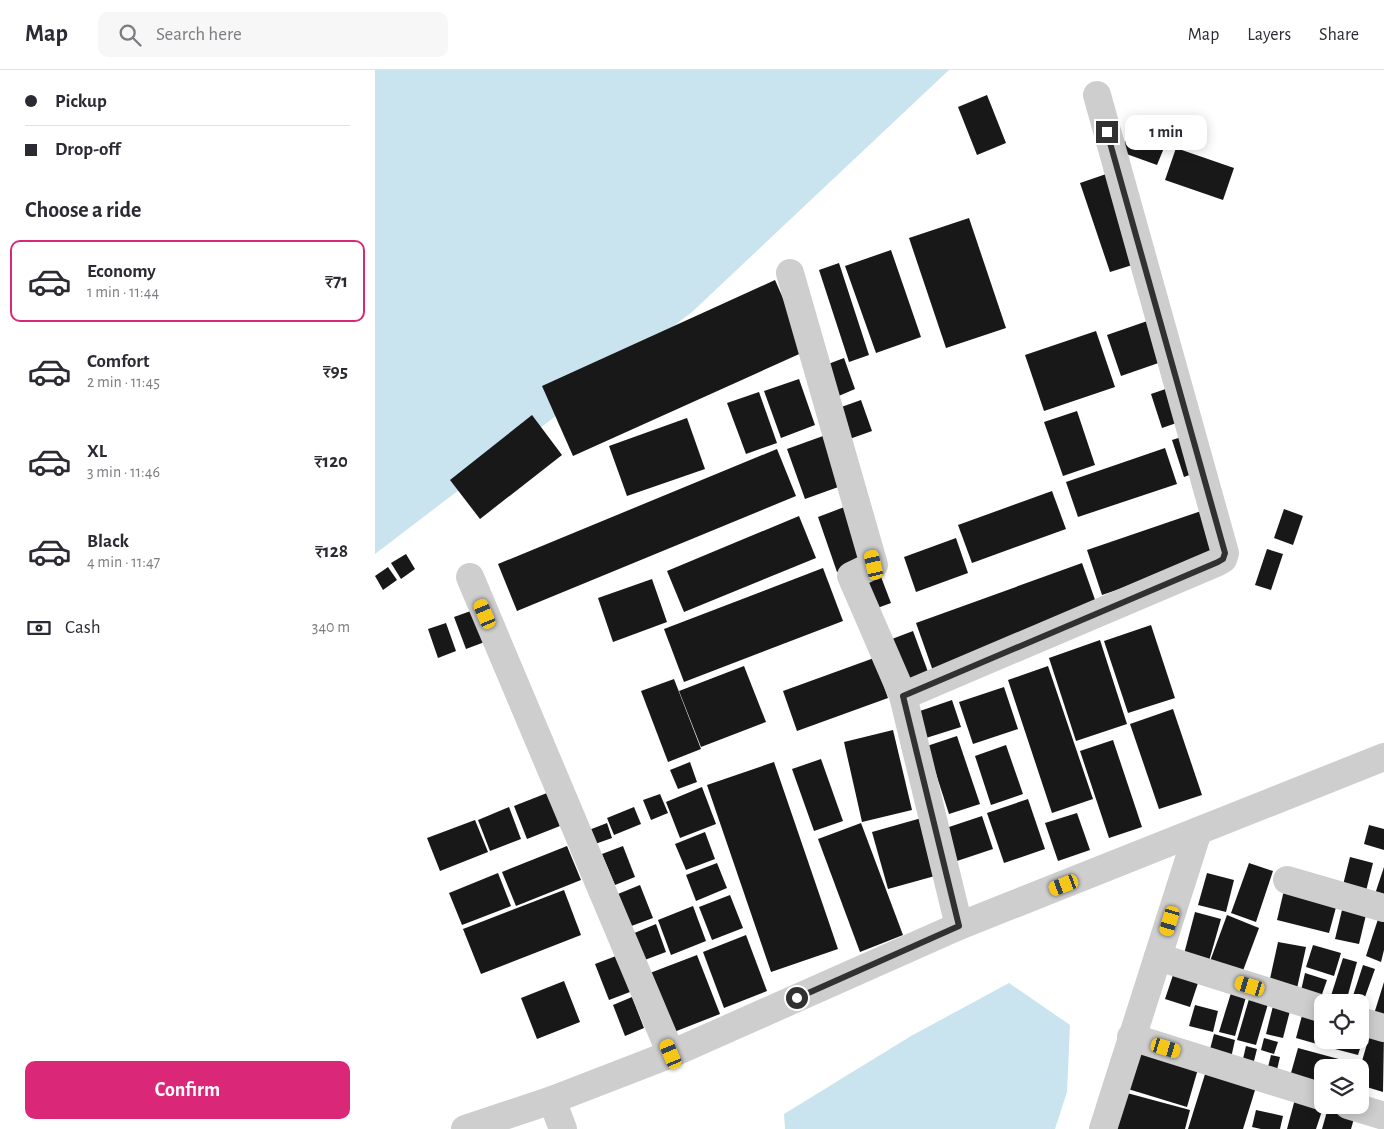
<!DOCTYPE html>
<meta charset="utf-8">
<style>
:root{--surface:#fff;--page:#f7f7f7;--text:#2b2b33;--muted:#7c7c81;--line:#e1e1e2;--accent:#db2777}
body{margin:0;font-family:"Alegreya Sans",sans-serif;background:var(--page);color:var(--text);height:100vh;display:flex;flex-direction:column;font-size:19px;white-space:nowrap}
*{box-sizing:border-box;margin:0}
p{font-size:16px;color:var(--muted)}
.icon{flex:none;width:28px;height:28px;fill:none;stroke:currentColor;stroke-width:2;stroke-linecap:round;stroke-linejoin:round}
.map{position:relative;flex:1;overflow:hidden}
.details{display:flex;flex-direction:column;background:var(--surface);width:375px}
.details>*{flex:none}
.hud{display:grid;align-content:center;height:110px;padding:0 25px;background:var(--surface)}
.buttons{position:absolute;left:939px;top:924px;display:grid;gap:10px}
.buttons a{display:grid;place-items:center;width:55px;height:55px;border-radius:10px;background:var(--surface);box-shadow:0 2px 12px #0003;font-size:25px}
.end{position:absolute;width:22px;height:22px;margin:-11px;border:6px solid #313131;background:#fff;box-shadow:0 0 0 2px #fff}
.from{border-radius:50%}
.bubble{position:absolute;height:35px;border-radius:10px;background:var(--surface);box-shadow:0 2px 12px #0003;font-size:16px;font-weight:700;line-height:35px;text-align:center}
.car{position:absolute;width:15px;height:30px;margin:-15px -8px;border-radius:6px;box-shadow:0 0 4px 1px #0007;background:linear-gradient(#f5c518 24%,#345 0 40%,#f5c518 0 76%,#345 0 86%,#f5c518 0)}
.hud b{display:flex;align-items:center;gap:18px;height:48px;font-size:19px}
.hud b+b{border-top:1px solid var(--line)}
.hud i{width:12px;height:12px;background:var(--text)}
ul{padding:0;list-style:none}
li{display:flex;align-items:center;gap:15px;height:82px;margin:0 10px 8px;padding:0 15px;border:2px solid transparent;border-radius:10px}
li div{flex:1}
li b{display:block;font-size:19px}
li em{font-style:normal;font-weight:700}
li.on{border-color:var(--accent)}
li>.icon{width:45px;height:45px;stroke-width:1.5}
h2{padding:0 25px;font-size:22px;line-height:60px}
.pay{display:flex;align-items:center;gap:12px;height:55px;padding:0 25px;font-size:19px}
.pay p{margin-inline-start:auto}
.action{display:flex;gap:10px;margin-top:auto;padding:10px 25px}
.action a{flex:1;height:58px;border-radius:10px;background:var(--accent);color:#fff;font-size:20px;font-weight:700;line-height:58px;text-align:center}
header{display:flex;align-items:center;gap:30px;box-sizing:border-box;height:70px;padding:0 25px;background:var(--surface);border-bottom:1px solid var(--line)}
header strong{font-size:24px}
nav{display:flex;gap:28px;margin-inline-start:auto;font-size:18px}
.search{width:350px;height:45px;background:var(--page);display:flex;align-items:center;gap:12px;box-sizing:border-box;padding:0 18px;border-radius:10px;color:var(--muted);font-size:19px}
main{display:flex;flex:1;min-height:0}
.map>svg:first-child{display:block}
.water{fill:#c9e4ef}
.building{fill:#181818}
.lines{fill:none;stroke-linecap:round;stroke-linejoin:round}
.minor{stroke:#cecece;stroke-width:28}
.route{stroke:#313131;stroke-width:6}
</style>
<header>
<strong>Map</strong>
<div class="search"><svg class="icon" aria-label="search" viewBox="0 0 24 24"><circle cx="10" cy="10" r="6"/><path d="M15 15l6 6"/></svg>Search here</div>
<nav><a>Map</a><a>Layers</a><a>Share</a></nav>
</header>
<main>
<section class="details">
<div class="hud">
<b><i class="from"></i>Pickup</b>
<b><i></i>Drop-off</b>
</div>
<h2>Choose a ride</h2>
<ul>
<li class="on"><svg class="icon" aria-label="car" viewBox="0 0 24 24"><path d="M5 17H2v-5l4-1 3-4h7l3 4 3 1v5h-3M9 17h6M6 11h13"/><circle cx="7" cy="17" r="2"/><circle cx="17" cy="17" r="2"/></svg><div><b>Economy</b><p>1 min · 11:44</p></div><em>₹71</em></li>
<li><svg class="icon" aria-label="car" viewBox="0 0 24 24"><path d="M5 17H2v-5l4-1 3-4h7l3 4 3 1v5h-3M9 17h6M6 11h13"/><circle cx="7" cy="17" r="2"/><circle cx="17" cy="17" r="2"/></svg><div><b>Comfort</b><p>2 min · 11:45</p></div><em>₹95</em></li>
<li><svg class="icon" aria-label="car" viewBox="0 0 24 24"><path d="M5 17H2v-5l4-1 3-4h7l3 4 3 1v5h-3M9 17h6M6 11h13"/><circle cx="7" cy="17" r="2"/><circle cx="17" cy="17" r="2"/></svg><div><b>XL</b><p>3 min · 11:46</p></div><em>₹120</em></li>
<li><svg class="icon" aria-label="car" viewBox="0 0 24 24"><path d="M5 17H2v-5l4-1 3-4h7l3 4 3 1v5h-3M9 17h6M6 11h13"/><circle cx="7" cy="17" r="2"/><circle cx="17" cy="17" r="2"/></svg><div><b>Black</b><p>4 min · 11:47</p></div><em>₹128</em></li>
</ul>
<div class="pay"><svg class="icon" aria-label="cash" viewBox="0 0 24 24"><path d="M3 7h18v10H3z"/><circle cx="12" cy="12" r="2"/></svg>Cash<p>340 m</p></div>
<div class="action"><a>Confirm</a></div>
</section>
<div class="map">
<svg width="1009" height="1059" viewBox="0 0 1009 1059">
<rect width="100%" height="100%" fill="#fff"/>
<g class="water">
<polygon points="0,0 574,0 317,242 0,484"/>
<polygon points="634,913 695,955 692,1022 680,1059 410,1059 409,1044 536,966"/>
</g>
<g class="building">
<polygon points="612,25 631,73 602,85 583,37"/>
<polygon points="754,60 791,73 782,95 746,82"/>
<polygon points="801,78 859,98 848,130 790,110"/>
<polygon points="737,102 767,192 735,202 705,113"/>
<polygon points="594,148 631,258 571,278 534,168"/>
<polygon points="516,180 546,267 501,283 470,196"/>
<polygon points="464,193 494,285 474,292 444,200"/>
<polygon points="400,210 431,281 198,386 167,316"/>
<polygon points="781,248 795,289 746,306 732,265"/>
<polygon points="721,261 740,317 669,341 650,285"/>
<polygon points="469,288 480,319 459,328 448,296"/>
<polygon points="424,309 440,355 406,368 389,321"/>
<polygon points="802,315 813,349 787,358 776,324"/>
<polygon points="384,322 402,373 371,384 352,333"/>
<polygon points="486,330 497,361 469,371 458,340"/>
<polygon points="702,341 720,395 688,406 669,352"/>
<polygon points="157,345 187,385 105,449 75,410"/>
<polygon points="312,348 330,399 252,426 234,376"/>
<polygon points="813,365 825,401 809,407 797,370"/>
<polygon points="448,366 466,416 430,429 412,379"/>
<polygon points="790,378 802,414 703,447 691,412"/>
<polygon points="402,379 421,426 142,541 123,494"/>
<polygon points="677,421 691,459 597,493 583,455"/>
<polygon points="472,436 492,492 462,502 443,447"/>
<polygon points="832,439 847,484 727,525 712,480"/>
<polygon points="909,439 928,446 918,475 899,468"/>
<polygon points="424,446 441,488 309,542 292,501"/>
<polygon points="581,468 593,503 541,522 529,487"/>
<polygon points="892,479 908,484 896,520 880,515"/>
<polygon points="31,484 40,499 26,509 16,493"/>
<polygon points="707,493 724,541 558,601 541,553"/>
<polygon points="13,497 22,510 8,520 0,506"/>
<polygon points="448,498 468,551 309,612 289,559"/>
<polygon points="503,499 516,533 497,540 485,506"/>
<polygon points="277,509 292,552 238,572 223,528"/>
<polygon points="104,538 115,570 91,579 79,547"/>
<polygon points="71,553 81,581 63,588 53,559"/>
<polygon points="776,555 800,628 753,643 729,571"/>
<polygon points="538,561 556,610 534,618 517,569"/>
<polygon points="725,570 752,654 701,671 674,588"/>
<polygon points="499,588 513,628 422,661 408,621"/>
<polygon points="369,596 391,652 326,677 304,621"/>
<polygon points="673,596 718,729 677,743 633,610"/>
<polygon points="299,609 326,679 293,692 266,621"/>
<polygon points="629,617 643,659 598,674 584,632"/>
<polygon points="577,630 586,657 551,668 542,642"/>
<polygon points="798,639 827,725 784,739 755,654"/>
<polygon points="518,660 537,740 487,752 469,672"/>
<polygon points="582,666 605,734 574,744 552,676"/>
<polygon points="738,670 767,757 734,768 705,681"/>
<polygon points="631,675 648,724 616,735 600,686"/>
<polygon points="446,689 468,751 439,761 417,699"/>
<polygon points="315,692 322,712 303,719 295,700"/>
<polygon points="399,692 463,879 396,902 332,715"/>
<polygon points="327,717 341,754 305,768 291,732"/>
<polygon points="172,723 185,756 152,769 139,736"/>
<polygon points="285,724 293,743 276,750 268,730"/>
<polygon points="653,729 670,779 629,793 612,743"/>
<polygon points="134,737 146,769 115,781 103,750"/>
<polygon points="259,737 266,754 239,765 232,748"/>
<polygon points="702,743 715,780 683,791 670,753"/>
<polygon points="607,746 618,779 582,791 571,758"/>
<polygon points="550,747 567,804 513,819 497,762"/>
<polygon points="100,750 113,782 65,801 52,768"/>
<polygon points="232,753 237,768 220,774 214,760"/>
<polygon points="486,753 528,865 485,882 443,769"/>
<polygon points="994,755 1009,759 1009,780 989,774"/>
<polygon points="330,762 340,789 311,800 300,774"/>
<polygon points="192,776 206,810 141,836 127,802"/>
<polygon points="248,776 260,807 240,815 227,784"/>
<polygon points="975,787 998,793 990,825 967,819"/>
<polygon points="342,793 352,818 321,831 311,805"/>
<polygon points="874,793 898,801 881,852 856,843"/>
<polygon points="1009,797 1009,831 999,827"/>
<polygon points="123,803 136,836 87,855 74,823"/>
<polygon points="832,803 859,810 851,842 823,835"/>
<polygon points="265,815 278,848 251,858 238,826"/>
<polygon points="910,816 963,830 954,863 902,850"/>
<polygon points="189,820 206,865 106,904 88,859"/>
<polygon points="355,825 368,858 337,870 324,837"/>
<polygon points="318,836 331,871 296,885 283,850"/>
<polygon points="967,840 991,845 984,874 960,869"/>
<polygon points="820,842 846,849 834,891 809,884"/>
<polygon points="1005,843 1009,844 1009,880 1006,892 991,886"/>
<polygon points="852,845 884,858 866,906 834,894"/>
<polygon points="281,854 291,882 267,891 257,864"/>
<polygon points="371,865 392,921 349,938 328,882"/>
<polygon points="903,872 931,877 921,923 893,918"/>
<polygon points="938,875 966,883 959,906 931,897"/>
<polygon points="322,885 345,944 299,962 275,903"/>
<polygon points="241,886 255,922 234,930 220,894"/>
<polygon points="968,888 982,892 971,932 954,932"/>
<polygon points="988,895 1000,899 985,941 985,932 976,932"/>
<polygon points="801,896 826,904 815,937 790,929"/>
<polygon points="930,903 952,910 945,930 925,925"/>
<polygon points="189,911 205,952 162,969 146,928"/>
<polygon points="1009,912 1009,947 999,944"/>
<polygon points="856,923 871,927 860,966 844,962"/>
<polygon points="257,927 269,958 250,966 238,935"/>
<polygon points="900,928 917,933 908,968 891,964"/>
<polygon points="874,929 893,934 881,975 862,970"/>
<polygon points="820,935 843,941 838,962 814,956"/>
<polygon points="929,938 948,943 948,953 942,974 921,968"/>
<polygon points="985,954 992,956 983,985 960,979 963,970 985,970"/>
<polygon points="996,960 1009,964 1008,1022 985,1015 985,998"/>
<polygon points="839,964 860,970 856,988 834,983"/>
<polygon points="889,968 903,972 899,984 886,980"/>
<polygon points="949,970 959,970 957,976 948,973"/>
<polygon points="871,976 882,979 878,995 867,993"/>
<polygon points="923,978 971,991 969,998 948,998 948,1019 914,1010"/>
<polygon points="764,981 823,999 812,1037 753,1019"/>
<polygon points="896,985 905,987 901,1004 892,1001"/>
<polygon points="831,1001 881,1017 868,1059 813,1059"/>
<polygon points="752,1023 815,1040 810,1059 742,1059"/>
<polygon points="920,1029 948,1038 941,1059 912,1059"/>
<polygon points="953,1038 980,1045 976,1059 947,1059"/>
<polygon points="881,1040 908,1046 905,1059 886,1059 877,1057"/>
</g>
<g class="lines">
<g class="minor">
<polyline points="415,203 499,495 476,506 528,626 584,856"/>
<polyline points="95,507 296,984"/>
<polyline points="528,626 843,492 848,489 850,483 722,25"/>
<polyline points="912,810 1009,838"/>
<polyline points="783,887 948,939"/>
<polyline points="985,951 1009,958"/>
<polyline points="756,967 948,1027"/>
<polyline points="177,1030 188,1059"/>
<polyline points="973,1035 1009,1046"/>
<polyline points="90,1059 177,1030 296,984 584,856 1009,687"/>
<polyline points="728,1059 823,761"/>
</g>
</g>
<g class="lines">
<polyline class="route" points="422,928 584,856 528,626 843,492 848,489 850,483 732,62"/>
</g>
</svg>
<div class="buttons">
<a><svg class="icon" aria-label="locate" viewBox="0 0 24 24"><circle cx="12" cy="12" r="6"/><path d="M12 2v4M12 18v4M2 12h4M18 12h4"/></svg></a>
<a><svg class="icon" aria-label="layers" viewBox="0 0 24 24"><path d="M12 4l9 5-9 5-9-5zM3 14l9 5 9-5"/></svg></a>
</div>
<i class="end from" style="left:422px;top:928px"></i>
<i class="end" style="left:732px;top:62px"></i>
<div class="bubble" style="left:750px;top:45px;width:82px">1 min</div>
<i class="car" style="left:499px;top:495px;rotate:347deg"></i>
<i class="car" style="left:110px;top:544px;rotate:337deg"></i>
<i class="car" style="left:689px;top:815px;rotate:249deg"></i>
<i class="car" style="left:795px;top:851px;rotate:197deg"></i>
<i class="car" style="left:875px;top:916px;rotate:287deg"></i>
<i class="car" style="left:791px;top:978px;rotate:107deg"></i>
<i class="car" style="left:296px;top:984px;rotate:337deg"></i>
</div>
</main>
